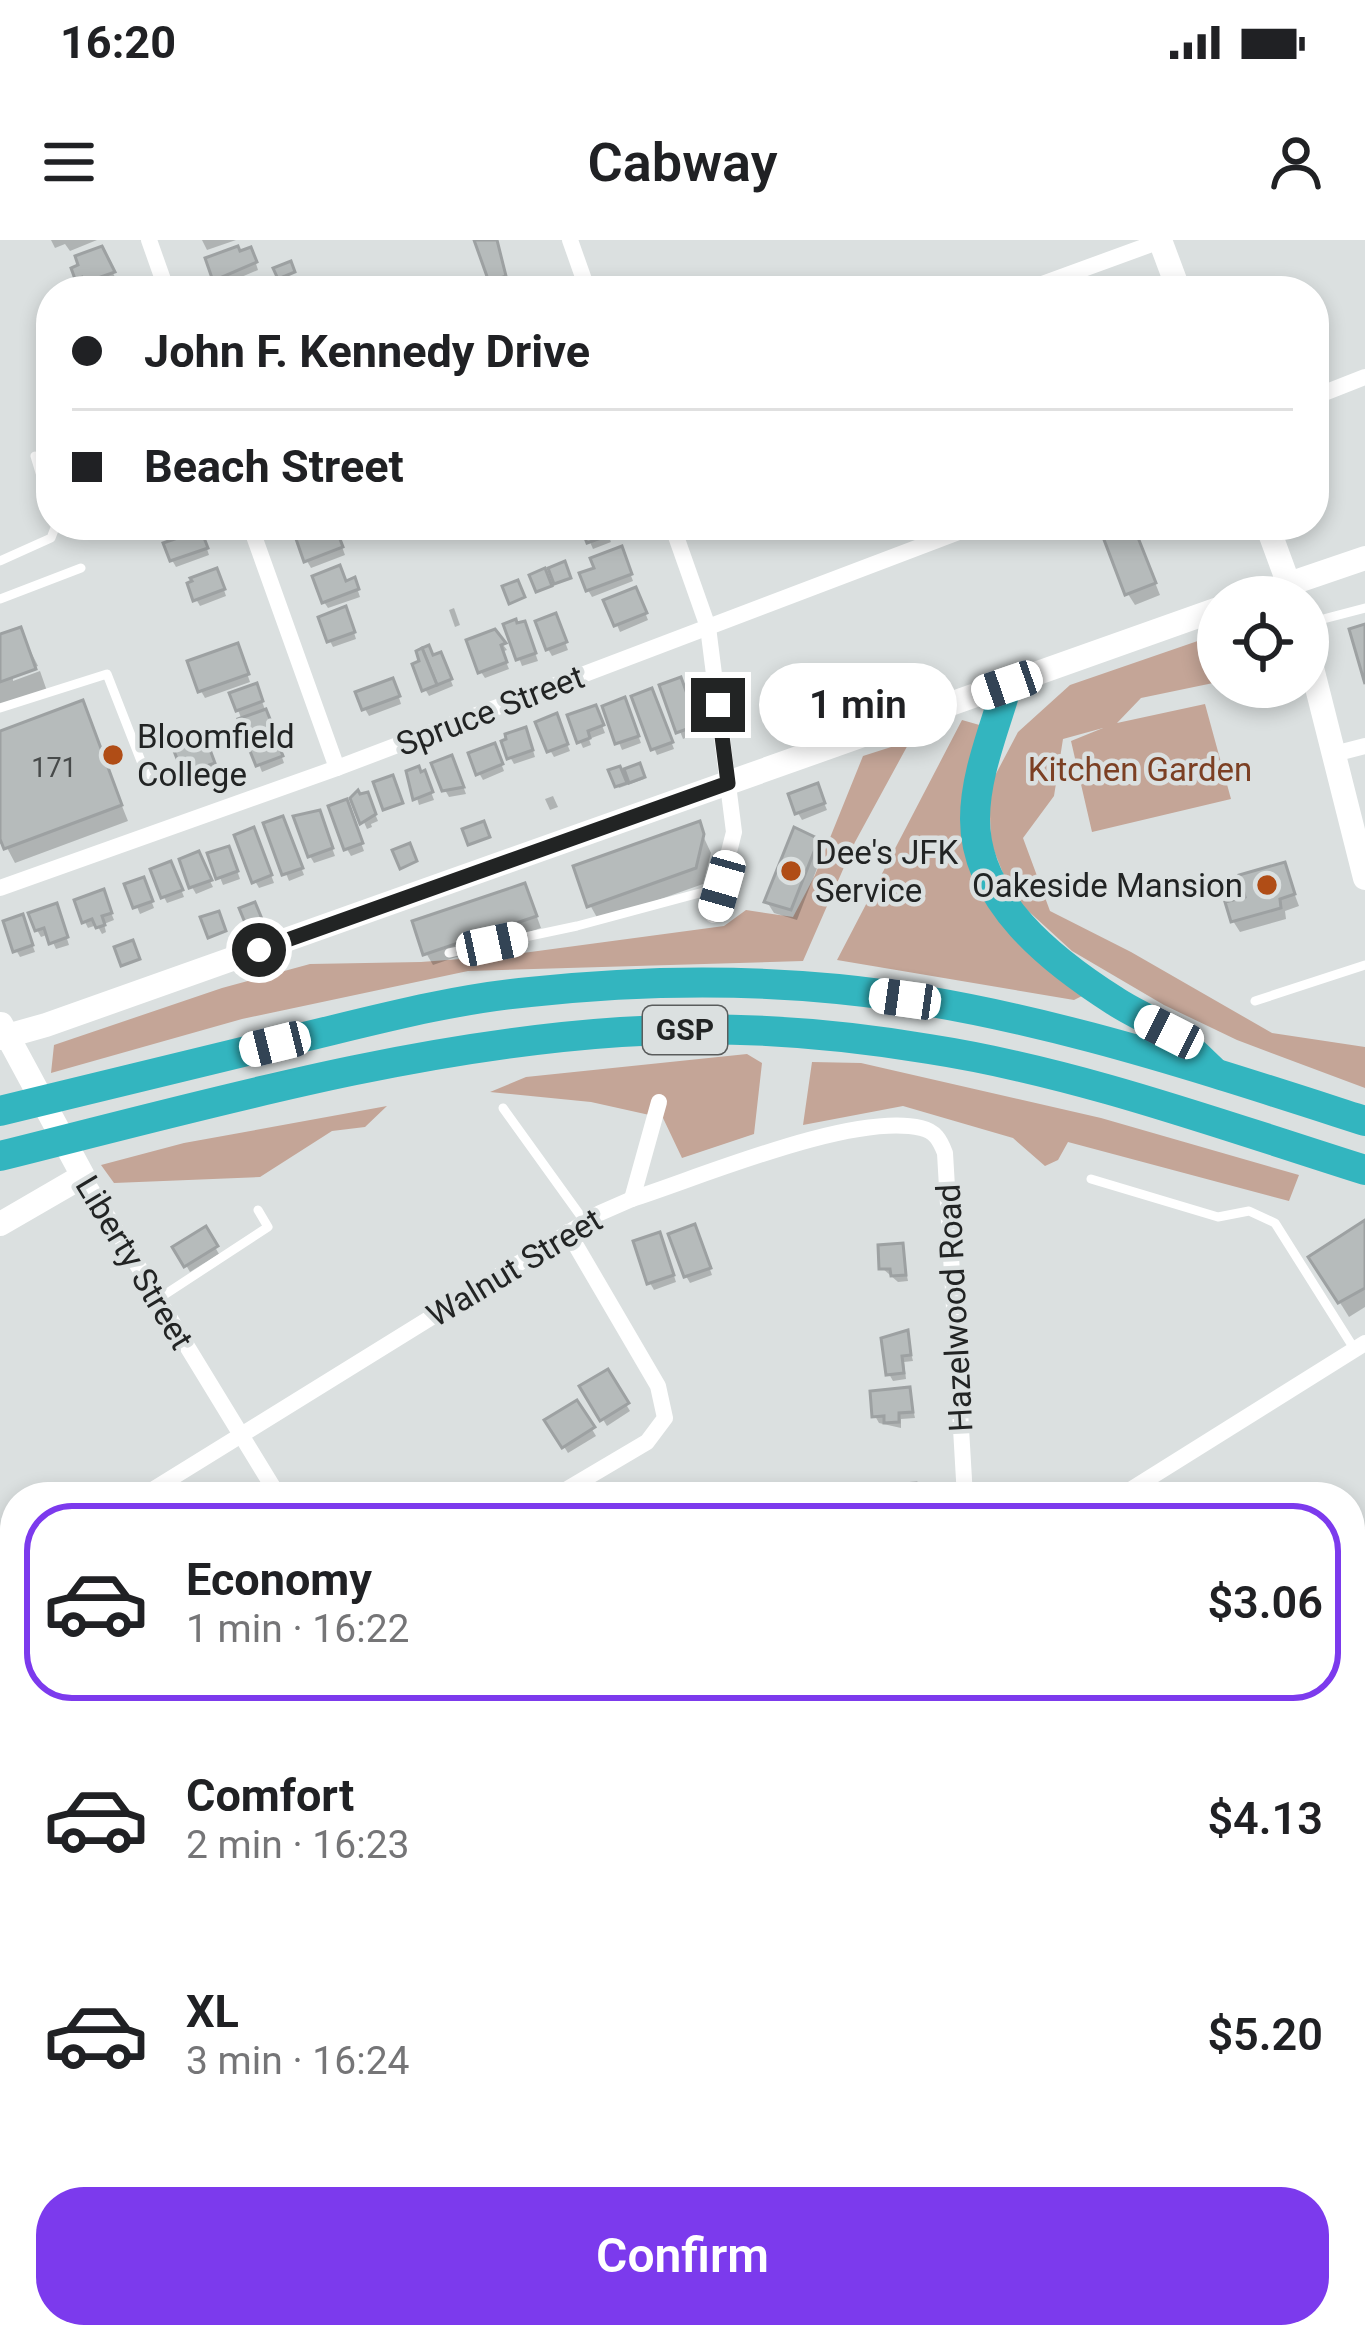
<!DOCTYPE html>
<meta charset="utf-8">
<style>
:root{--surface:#fff;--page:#f2f2f2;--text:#202124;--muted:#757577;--line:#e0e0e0;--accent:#7c3aed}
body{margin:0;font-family:Roboto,sans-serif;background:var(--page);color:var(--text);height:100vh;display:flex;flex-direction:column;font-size:45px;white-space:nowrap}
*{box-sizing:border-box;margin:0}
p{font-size:39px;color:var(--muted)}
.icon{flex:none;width:66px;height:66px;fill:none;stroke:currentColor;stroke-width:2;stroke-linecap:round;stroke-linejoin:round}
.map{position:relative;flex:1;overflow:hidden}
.details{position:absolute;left:0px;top:1242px;width:1365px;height:867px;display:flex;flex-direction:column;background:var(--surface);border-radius:48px 48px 0 0;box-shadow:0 6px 18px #0003}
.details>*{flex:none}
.hud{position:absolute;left:36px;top:36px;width:1293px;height:264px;border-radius:48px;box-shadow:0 6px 18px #0003;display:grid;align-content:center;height:264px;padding:0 36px;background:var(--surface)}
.tools{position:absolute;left:1197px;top:336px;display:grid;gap:24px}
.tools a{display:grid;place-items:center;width:132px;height:132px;border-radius:50%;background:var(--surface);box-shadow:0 6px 18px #0003;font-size:60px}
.end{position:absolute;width:54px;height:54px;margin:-27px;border:15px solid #222424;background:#fff;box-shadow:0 0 0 6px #fff}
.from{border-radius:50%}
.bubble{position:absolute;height:84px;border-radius:42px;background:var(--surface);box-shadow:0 6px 18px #0003;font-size:39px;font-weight:600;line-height:84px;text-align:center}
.car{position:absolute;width:36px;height:72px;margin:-36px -18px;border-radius:15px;box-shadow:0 0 9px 3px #0007;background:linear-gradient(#fff 24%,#345 0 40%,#fff 0 76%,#345 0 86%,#fff 0)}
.hud b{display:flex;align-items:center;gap:42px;height:114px;font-size:45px}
.hud b+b{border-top:3px solid var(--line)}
.hud i{width:30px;height:30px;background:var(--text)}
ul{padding:21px 0 0;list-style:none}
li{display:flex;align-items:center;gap:36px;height:198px;margin:0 24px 18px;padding:0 12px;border:6px solid transparent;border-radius:48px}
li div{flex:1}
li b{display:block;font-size:45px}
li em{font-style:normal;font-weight:600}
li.current{border-color:var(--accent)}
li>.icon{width:108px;height:108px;stroke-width:1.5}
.button{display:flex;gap:24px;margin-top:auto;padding:24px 36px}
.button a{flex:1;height:138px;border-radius:48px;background:var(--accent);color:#fff;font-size:48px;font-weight:600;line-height:138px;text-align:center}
.status{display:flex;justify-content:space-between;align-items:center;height:84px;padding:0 60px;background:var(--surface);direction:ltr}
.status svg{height:33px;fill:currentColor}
header{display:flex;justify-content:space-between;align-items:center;height:156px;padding:0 36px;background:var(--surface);font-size:54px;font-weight:600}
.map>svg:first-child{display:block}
.green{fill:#c4a597}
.shadow{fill:#0003}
.building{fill:#b6bbbb;stroke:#9da1a2;stroke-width:3}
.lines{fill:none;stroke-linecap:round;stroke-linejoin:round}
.lane{stroke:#fff;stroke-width:9}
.street{stroke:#fff;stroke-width:16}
.secondary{stroke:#fff;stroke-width:24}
.highway{stroke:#33b5bf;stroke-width:30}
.route{stroke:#222424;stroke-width:15}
.poi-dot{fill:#b04d16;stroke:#dbe0e0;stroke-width:4.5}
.labels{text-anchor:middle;stroke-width:9;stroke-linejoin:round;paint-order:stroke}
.number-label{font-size:27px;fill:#474a4a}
.shield{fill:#dbe0e0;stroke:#5a5c5c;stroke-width:3}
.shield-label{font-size:30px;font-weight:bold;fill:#222424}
.street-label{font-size:33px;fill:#222424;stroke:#dbe0e0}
.poi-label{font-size:33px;fill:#222424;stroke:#dbe0e0;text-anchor:start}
.park-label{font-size:33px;fill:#7c4024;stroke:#dbe0e0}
</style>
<div class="status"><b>16:20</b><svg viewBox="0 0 49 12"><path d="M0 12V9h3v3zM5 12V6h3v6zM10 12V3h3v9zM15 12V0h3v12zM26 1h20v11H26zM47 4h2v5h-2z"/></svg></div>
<header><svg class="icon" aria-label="menu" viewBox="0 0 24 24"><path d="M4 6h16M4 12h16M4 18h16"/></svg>Cabway<svg class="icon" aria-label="person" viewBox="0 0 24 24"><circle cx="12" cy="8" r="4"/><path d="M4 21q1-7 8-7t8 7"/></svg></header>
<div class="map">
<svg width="1365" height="2107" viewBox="0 0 1365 2107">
<rect width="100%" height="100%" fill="#dbe0e0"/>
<g class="green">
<polygon points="1218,394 1218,442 1141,458 1117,483 1205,464 1231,559 1092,592 1071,501 1103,488 1063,499 1054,556 1023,598 1050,671 1131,712 1272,793 1365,807 1365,848 1237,800 1164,765 1072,711 1012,656 991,603 989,547 1018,492 1070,445"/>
<polygon points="962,480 983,486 970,617 1088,753 1074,760 837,720"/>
<polygon points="910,501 855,602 803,721 468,731 242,779 51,833 54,805 222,748 310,724 421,722 500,716 724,686 746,670 793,677 815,635 863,516"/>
<polygon points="747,814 762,823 754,894 682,918 663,878 591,862 490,852 526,837"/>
<polygon points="812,822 861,823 1101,878 1299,935 1289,961 1068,902 1058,920 1045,926 1013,898 903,866 803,885"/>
<polygon points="387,866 365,887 332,891 260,937 114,943 101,925 184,903"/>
</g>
<g class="shadow">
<polygon points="97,0 70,11 65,4 55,8 51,0"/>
<polygon points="202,0 236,0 207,10"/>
<polygon points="477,0 494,0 508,43 496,47"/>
<polygon points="101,10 116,39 91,49 77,38"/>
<polygon points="254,17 258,30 220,46 216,40"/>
<polygon points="583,285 604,285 611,302 593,309"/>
<polygon points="338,296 345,315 311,328 307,321"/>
<polygon points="204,300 209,315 176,327 172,320"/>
<polygon points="1138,300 1160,355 1135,365 1128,354"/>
<polygon points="624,317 633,341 592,357 588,350"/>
<polygon points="220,338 226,356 200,366 196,359"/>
<polygon points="346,344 357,348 360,357 328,368 324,362"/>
<polygon points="639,357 648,380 620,392 617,385"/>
<polygon points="454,368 460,385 455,387 449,370"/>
<polygon points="349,377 356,399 333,407 330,401"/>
<polygon points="558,383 568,410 552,416 548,409"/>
<polygon points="507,386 527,391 538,421 522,426"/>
<polygon points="20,390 38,426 13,435 13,441 40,431 48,454 0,471 0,398"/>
<polygon points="494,393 507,410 502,412 509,429 485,438 481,432"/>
<polygon points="240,413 250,442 205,458 201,451"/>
<polygon points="433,419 444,423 453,446 429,456 425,449"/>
<polygon points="663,447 683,447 700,492 683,499"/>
<polygon points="396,448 401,464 369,476 365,469"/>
<polygon points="259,453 284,523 262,532 238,470"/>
<polygon points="655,458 674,509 657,515 654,508"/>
<polygon points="81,464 128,581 15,623 4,602 0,604 0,494"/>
<polygon points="605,468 628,468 641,503 622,510"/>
<polygon points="598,475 605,493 589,499 591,505 583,508 580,501"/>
<polygon points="559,484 570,511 554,517 550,510"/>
<polygon points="529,497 535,517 514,524 510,517"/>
<polygon points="209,510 216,530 189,540 186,533"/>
<polygon points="497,513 504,531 483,540 479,533"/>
<polygon points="455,525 466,554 449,557 445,550"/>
<polygon points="638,527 644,539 619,548 612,532"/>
<polygon points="427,541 434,560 419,565 416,555"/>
<polygon points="820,553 827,570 802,580 798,573"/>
<polygon points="553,556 558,567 550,570 545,559"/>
<polygon points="353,558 370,562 378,581 371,584 372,587 367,589"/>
<polygon points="349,570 364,611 351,616 347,609"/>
<polygon points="322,581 335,616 314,623 310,616"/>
<polygon points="267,585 285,586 304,635 289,641"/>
<polygon points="698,585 711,613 703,644 599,681 590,665"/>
<polygon points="257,598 274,643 259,648 255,641"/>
<polygon points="817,601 823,613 797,680 774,673 767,662"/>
<polygon points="197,615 213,647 196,654 192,647"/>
<polygon points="211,615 232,616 240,639 223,645"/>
<polygon points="1284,626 1299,666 1285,671 1286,679 1240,692 1233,681 1249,659"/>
<polygon points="174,631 184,657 167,663 164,657"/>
<polygon points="128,646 146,647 154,668 140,674"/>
<polygon points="530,658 541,688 433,725 426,713"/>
<polygon points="106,660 114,680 104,684 106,692 102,694 97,685 88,688 85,682"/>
<polygon points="59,674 69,705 56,709 49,694 41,697 37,690"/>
<polygon points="25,685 35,712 20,717 16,710"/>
<polygon points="1365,984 1365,1067 1349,1077 1312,1018"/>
<polygon points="205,990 219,1014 190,1032 176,1008"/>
<polygon points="698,995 712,1035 690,1043 686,1036"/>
<polygon points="663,1002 676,1042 654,1050 650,1043"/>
<polygon points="901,1006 908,1041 898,1042 882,1028"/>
<polygon points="906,1094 913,1121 904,1122 906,1139 893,1141 889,1134"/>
<polygon points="607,1133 630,1171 607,1186 583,1147"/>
<polygon points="909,1151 915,1178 901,1179 901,1188 879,1183 875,1176"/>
<polygon points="577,1164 596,1196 568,1213 548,1181"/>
</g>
<g class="building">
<polygon points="474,0 497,0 506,36 489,42"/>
<polygon points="102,6 115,32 84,43 82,37 75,39 71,28 78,25 75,16"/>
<polygon points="238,6 240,11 251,7 257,22 213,41 205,18"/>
<polygon points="291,21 295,32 278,39 273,28"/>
<polygon points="580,285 606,285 609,295 587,303"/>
<polygon points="1133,285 1156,343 1125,355 1103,297"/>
<polygon points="335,286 343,307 304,322 296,299"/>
<polygon points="201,290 208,308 170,321 163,303"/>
<polygon points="622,306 632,334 586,351 579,333 594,328 590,318"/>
<polygon points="565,321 571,338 554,344 548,328"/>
<polygon points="340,325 346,341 355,337 359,349 322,363 312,336"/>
<polygon points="217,328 225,349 193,361 187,343 192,341 190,338"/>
<polygon points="545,328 552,346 536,352 529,335"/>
<polygon points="518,340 525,357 509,364 502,346"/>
<polygon points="636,347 647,373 614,386 603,360"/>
<polygon points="346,366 355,392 327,402 318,377"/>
<polygon points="556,373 567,402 546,410 535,381"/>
<polygon points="516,379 517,383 525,381 536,413 516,420 503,384"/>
<polygon points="1365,384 1365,444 1349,389"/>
<polygon points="21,387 36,429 0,442 0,394"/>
<polygon points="495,389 506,403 501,405 507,422 478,433 466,400"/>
<polygon points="238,403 249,434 198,452 187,421"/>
<polygon points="429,405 433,415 441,412 452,439 437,445 422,408"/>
<polygon points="422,408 437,445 422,451 412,424 419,421 416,411"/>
<polygon points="681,437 698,485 676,493 659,445"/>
<polygon points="393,438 400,456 362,470 355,452"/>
<polygon points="257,443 263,461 236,471 229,453"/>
<polygon points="652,448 673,502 651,510 631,456"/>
<polygon points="625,457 639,496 615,504 602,466"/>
<polygon points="83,460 122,565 4,609 0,599 0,491"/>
<polygon points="596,465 604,485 588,491 590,498 577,503 567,475"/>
<polygon points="266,469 274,489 246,500 238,479"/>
<polygon points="557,473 568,504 547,512 535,482"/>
<polygon points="526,487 533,510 507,519 501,501 506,499 505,494"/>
<polygon points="275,496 283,516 256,526 248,506"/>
<polygon points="206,499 215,523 183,534 174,511"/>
<polygon points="495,503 503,524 476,535 468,513"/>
<polygon points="452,515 464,547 442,551 431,523"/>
<polygon points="640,523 645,537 629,543 624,529"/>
<polygon points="419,526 421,532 425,530 433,552 413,560 406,531"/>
<polygon points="620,526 627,543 615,547 608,530"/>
<polygon points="393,535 403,563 383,570 373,542"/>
<polygon points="818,543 825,563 795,574 788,554"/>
<polygon points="358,550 360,554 368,552 376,574 360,584 350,558"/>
<polygon points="347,559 363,603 344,610 328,566"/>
<polygon points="320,570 333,608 308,617 293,576"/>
<polygon points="283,576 303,628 282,635 263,583"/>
<polygon points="484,581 490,597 468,605 462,589"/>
<polygon points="700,581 704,594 696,628 587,667 573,626"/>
<polygon points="254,587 272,635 252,643 234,595"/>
<polygon points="794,587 819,599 791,670 764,662"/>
<polygon points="410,603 417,621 400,629 392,610"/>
<polygon points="229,606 238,631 216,639 207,613"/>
<polygon points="199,611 212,640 189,648 179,619"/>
<polygon points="171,621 183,650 161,658 150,629"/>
<polygon points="1285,622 1295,654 1280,659 1281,668 1231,682 1225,662 1245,657 1239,635"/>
<polygon points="144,637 153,661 133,668 124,644"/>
<polygon points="525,643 537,676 423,715 412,681"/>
<polygon points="104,649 112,673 102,676 105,685 96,688 92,679 82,683 74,660"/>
<polygon points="255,662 262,679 246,685 239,668"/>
<polygon points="57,663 68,697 49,704 44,688 35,691 28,673"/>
<polygon points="219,671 226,691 208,698 200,677"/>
<polygon points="23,674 33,705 13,712 3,681"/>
<polygon points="133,700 140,719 121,726 114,707"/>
<polygon points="1365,980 1365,1048 1338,1063 1308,1017"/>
<polygon points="695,984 711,1028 684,1037 668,994"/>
<polygon points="206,986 218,1006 184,1027 172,1007"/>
<polygon points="660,992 674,1035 647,1044 633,1001"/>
<polygon points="903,1003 906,1035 891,1036 890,1029 879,1029 878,1005"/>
<polygon points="908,1090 911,1115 902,1116 904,1133 886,1135 881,1098"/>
<polygon points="608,1129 629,1163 600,1181 579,1146"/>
<polygon points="910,1147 913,1172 899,1173 899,1182 884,1183 884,1176 872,1177 870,1151"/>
<polygon points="577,1160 595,1187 562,1208 544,1180"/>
<polygon points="916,1243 917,1257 887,1257 886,1245"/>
</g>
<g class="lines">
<g class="lane">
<polyline points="35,216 51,269"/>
<polyline points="0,321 51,298 56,285"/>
<polyline points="0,359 81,328"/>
<polyline points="1308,383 1365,368"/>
<polyline points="0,468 107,434 150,544"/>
<polyline points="449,713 577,686 722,647"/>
<polyline points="1255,761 1365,725"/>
<polyline points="503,868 585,982"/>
<polyline points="1091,939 1218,977 1249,971 1275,983 1355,1110"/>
<polyline points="158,1059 268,987 258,970"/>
</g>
<g class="street">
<polyline points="149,0 167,51"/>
<polyline points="570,0 588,51"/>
<polyline points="1023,51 1160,1"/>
<polyline points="1314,157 1365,137"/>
<polyline points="250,285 337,528"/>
<polyline points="672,285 708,387 734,592 713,675"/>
<polyline points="1334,514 1365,506"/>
<polyline points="0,648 337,528 977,285"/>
<polyline points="83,936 279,1257"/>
<polyline points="632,959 659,862"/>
<path d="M 141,1257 L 600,973 L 632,959 C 701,937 853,872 921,888 C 935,891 940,900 945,913 L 965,1257"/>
<polyline points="554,1257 647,1202 665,1178 658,1146 568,992"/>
<polyline points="1119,1257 1365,1103"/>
<polyline points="0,1347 15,1337"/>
<polyline points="0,1431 15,1455"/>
<polyline points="1350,1471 1365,1462"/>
<polyline points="1350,1954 1365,1945"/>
<polyline points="0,1956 15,1947"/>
<polyline points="1237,2094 1245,2107"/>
<polyline points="512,2107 533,2094"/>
<polyline points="1109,2107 1130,2094"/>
</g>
<g class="secondary">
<polyline points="1160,0 1179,51"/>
<polyline points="1267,285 1293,356"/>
<polyline points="1251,357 1365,318"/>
<polyline points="1308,412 1365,638"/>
<polyline points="0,798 46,785 1218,369"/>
<polyline points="0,984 83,936 1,784"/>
</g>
<g class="highway">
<path d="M 1007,445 C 995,488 975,534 975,579 C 975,661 1052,721 1115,761 C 1133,773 1154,781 1171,793 C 1185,803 1199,818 1212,830"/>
<path d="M 0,871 C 100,846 200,822 300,798 C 375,780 453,759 530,752 C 632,741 737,739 838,749 C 1018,767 1194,826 1365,881"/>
<path d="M 0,916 C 205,865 410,806 621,792 C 723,785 828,792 929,809 C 1077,832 1222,885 1365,930"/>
</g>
</g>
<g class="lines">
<polyline class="route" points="259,710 728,543 718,465"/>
</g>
<g class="poi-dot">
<circle cx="113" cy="515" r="12"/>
<circle cx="791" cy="631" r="12"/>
<circle cx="1267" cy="645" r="12"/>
</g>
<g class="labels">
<g class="number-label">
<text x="54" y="537">171</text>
</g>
<rect class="shield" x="643" y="766" width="84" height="48" rx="9"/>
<g class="shield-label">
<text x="685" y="800">GSP</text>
</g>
<g class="street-label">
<text transform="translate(490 470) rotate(-21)" y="12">Spruce Street</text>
<text transform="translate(135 1022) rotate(59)" y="12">Liberty Street</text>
<text transform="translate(514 1027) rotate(-31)" y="12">Walnut Street</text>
<text transform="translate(954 1068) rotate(-93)" y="12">Hazelwood Road</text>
</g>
<g class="poi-label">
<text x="137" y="508">Bloomfield<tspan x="137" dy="38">College</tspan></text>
<text x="815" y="624">Dee's JFK<tspan x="815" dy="38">Service</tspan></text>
<text x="1243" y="657" text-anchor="end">Oakeside Mansion</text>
</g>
<g class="park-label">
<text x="1140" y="541">Kitchen Garden</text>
</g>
</g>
</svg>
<div class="tools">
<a><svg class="icon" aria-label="locate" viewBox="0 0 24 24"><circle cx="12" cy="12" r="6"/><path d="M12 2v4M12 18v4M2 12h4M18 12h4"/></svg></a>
</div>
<i class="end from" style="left:259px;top:710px"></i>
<i class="end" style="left:718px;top:465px"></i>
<div class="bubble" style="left:759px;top:423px;width:198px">1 min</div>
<i class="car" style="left:1007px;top:445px;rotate:251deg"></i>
<i class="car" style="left:722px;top:646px;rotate:196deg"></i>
<i class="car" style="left:492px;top:704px;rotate:78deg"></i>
<i class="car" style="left:905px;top:759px;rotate:278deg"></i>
<i class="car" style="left:1169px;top:792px;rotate:297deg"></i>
<i class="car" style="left:275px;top:804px;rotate:256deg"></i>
<div class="hud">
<b><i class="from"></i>John F. Kennedy Drive</b>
<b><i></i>Beach Street</b>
</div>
<section class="details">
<ul>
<li class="current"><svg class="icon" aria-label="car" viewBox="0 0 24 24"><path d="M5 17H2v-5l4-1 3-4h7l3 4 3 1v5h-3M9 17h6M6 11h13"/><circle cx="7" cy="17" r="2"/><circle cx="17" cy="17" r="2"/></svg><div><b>Economy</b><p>1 min · 16:22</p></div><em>$3.06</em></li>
<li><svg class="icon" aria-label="car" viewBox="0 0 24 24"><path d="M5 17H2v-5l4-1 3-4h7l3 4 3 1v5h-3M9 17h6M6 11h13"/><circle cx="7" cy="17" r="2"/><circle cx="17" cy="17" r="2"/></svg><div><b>Comfort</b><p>2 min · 16:23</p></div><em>$4.13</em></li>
<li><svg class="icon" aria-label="car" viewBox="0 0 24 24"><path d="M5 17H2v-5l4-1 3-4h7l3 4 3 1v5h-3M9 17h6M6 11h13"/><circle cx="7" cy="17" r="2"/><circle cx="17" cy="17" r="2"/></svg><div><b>XL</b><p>3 min · 16:24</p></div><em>$5.20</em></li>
</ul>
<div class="button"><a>Confirm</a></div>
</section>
</div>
